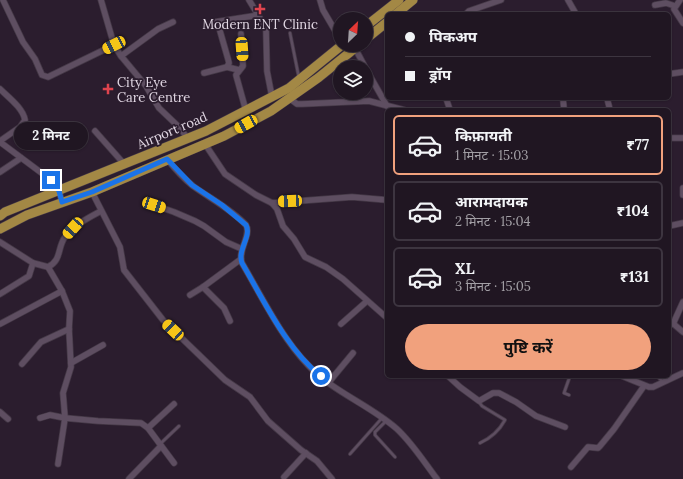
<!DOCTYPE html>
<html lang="hi">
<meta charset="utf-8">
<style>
:root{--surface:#201622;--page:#2d232f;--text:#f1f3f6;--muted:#a29fa5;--line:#3d3540;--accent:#f1a17d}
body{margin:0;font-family:Lora,"Noto Sans Devanagari",serif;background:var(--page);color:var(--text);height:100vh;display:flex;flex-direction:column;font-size:15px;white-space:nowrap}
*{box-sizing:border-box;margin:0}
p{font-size:13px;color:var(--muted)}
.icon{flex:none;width:22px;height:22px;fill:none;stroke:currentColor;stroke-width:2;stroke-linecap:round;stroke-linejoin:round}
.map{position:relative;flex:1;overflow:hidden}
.panel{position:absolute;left:385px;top:108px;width:286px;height:270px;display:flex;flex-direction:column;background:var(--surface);border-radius:6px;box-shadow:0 1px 3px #0004,0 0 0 1px var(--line)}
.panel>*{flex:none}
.top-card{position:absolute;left:385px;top:12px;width:286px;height:88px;border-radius:6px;box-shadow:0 1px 3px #0004,0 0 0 1px var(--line);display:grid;align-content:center;height:88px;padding:0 20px;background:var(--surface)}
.needle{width:26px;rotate:25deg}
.buttons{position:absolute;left:333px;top:12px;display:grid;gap:8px}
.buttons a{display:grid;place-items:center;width:40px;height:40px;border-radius:50%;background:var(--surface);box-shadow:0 1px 3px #0004,0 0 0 1px var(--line);font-size:20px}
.end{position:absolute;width:18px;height:18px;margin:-9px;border:5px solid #1a73e8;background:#fff;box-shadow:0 0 0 2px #fff}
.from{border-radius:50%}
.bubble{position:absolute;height:28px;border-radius:14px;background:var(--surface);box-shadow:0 1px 3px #0004,0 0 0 1px var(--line);font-size:13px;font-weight:700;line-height:28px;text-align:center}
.car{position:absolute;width:12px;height:24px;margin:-12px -6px;border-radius:5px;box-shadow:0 0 3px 1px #0007;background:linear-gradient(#f5c518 24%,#345 0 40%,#f5c518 0 76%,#345 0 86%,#f5c518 0)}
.top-card b{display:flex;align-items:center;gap:14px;height:38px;font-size:15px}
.top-card b+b{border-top:1px solid var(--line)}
.top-card i{width:10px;height:10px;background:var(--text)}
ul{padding:7px 0 0;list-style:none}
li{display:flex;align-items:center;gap:12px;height:60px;margin:0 8px 6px;padding:0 12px;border:2px solid var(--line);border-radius:6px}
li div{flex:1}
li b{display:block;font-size:15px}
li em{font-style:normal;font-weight:700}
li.selected{border-color:var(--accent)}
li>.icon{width:36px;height:36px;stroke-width:1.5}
.cta{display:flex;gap:8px;margin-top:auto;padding:8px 20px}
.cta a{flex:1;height:46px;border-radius:24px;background:var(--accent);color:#111;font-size:16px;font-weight:700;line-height:46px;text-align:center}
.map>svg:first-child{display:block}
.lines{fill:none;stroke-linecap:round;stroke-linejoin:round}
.lane-casing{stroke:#453947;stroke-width:4}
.street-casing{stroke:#453947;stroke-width:7}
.primary-casing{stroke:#453947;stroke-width:10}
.lane{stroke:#5e4e61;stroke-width:2.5}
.street{stroke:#5e4e61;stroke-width:5.5}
.primary{stroke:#a38845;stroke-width:9}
.route{stroke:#1a73e8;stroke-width:5}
.health-dot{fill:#e0444e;stroke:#2b1d2e;stroke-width:1.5}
.labels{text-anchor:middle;stroke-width:3.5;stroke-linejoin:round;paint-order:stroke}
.poi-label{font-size:13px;fill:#e2d8e4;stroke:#2b1d2e}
.street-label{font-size:13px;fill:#e2d8e4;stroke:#2b1d2e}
</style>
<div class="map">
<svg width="683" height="479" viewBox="0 0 683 479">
<rect width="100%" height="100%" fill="#2b1d2e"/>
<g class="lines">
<defs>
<g id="lane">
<polyline points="290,33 299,78"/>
<polyline points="657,376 663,382"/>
<polyline points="569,395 564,393 570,376"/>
<path d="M 479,402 L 482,406 L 505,420 C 499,431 491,438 480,443"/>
<polyline points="386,421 375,432 375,435 395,457"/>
<polyline points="160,444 179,426"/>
<polyline points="350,454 382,418"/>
</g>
<g id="street">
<polyline points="3,0 23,42 35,59 42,75 48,77 114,45"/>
<polyline points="101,0 114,45 121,56 146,86 159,108 180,128 188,139"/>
<polyline points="249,0 266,28 267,71 272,97"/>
<polyline points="320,0 323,10 340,39"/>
<polyline points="568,0 576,14"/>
<polyline points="680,0 674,9 683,23"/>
<polyline points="655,5 666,3 675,6"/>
<polyline points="466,14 469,11 501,0"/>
<polyline points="215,22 259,15"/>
<polyline points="220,31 228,59 229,63 227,67"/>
<polyline points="241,34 243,66 236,75 246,111"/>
<polyline points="355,48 365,67"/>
<polyline points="121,56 158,29 173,22"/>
<polyline points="366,69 387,106"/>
<polyline points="204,73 227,67 239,70"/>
<polyline points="669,74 683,72"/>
<path d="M 0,89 C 8,97 23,108 25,120 L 20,127 L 0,141"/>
<polyline points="289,98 297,104 302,104 369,101 404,110"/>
<polyline points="446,98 450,110"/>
<polyline points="563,98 564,110"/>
<polyline points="607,98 610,110"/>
<polyline points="95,131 125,165"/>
<polyline points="669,138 683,138"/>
<polyline points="0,142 51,180 59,191 62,202"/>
<polyline points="205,144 225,174 256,195 272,203 277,209 283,226 294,239 305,257 326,267 343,279 387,318"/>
<path d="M 167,159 C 175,169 183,178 193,186 C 211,199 231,209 246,225 C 252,235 237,250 242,263 C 262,297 281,337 308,365 C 333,392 370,405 397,429 C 413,444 424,462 437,479"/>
<polyline points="0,172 21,158"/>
<polyline points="683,188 683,195"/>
<polyline points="92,192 120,247 124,270 163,320 225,380 250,397 268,421 301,450 317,461 332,479"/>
<polyline points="272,203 352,197 387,200"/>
<polyline points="154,205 174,212 195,221 204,226 226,242 242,249"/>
<polyline points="669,226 683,223"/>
<path d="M 0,242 L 33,263 L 48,267 C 62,260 57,248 65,237 C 74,225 88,218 101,211"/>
<polyline points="48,267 62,291 70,311 69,329 71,367 63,393 65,418 58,464"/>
<polyline points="203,287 224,308 230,321"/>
<polyline points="0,294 29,276 33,263"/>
<polyline points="190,295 203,287 241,259"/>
<polyline points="669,320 683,332"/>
<polyline points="0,324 62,291"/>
<polyline points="341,324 367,301"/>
<polyline points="673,324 683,302"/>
<polyline points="71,363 103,345"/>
<polyline points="22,364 41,342 69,329"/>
<polyline points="448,376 460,387 479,401 493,393 499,393 516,402 536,416 565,427"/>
<polyline points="622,376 649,387 653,387 683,373"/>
<polyline points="329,382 353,353"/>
<polyline points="0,412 8,419"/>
<polyline points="40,418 50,415 65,418 98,421 141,423 148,428 174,463"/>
<polyline points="148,428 174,404"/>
<polyline points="571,467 588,447 598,448 600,446 614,429 644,386"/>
<polyline points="284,477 306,453"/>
<polyline points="129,479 161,446"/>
</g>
<g id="primary">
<polyline points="396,14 413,0"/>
<polyline points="366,26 399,0"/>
<polyline points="366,39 387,22"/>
<polyline points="0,216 5,212 206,131 289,88 342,45"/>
<polyline points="0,229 27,215 92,192 224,136 271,111 318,78 359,45"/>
</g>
</defs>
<use href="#lane" class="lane-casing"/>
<use href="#street" class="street-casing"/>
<use href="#primary" class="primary-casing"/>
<use href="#lane" class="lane"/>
<use href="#street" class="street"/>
<use href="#primary" class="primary"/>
</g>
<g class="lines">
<path class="route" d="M 51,180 L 59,191 L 62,202 L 92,192 L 167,159 L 192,185 L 222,205 L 246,225 C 252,236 237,250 242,263 C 263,299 287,350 321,376"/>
</g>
<g class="health-dot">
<path d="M258 3h4v4h4v4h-4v4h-4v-4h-4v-4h4z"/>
<path d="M106 83h4v4h4v4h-4v4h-4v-4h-4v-4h4z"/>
</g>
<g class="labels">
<g class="poi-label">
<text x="260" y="29">Modern ENT Clinic</text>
<text x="117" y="87" text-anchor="start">City Eye<tspan x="117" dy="15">Care Centre</tspan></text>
</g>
<g class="street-label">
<text transform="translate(172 130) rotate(-23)" y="5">Airport road</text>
</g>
</g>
</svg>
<div class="buttons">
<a><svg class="needle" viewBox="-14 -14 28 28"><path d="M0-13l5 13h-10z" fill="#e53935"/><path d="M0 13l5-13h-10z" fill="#a29fa5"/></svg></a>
<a><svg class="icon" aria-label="layers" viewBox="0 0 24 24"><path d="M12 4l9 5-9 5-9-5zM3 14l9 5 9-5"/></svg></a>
</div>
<i class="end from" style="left:321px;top:376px"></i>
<i class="end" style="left:51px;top:180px"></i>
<div class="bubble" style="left:14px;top:122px;width:74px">2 मिनट</div>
<i class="car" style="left:114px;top:45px;rotate:244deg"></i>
<i class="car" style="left:242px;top:49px;rotate:176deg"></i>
<i class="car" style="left:246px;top:124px;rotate:241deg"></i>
<i class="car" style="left:290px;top:201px;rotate:267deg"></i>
<i class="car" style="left:154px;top:205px;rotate:108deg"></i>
<i class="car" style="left:73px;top:228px;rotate:222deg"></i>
<i class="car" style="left:173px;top:330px;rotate:313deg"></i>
<div class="top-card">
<b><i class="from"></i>पिकअप</b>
<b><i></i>ड्रॉप</b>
</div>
<section class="panel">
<ul>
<li class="selected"><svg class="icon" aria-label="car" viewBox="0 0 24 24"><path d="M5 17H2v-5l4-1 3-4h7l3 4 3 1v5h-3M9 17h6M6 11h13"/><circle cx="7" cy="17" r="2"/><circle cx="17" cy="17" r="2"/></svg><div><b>किफ़ायती</b><p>1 मिनट · 15:03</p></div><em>₹77</em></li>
<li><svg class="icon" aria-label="car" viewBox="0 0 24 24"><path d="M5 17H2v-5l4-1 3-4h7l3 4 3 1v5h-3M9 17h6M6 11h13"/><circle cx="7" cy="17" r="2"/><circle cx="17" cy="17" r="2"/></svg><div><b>आरामदायक</b><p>2 मिनट · 15:04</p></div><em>₹104</em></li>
<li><svg class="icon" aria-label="car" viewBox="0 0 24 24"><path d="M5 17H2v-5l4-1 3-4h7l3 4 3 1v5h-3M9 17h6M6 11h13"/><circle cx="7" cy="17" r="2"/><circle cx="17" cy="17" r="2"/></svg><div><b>XL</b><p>3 मिनट · 15:05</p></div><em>₹131</em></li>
</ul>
<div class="cta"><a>पुष्टि करें</a></div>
</section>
</div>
